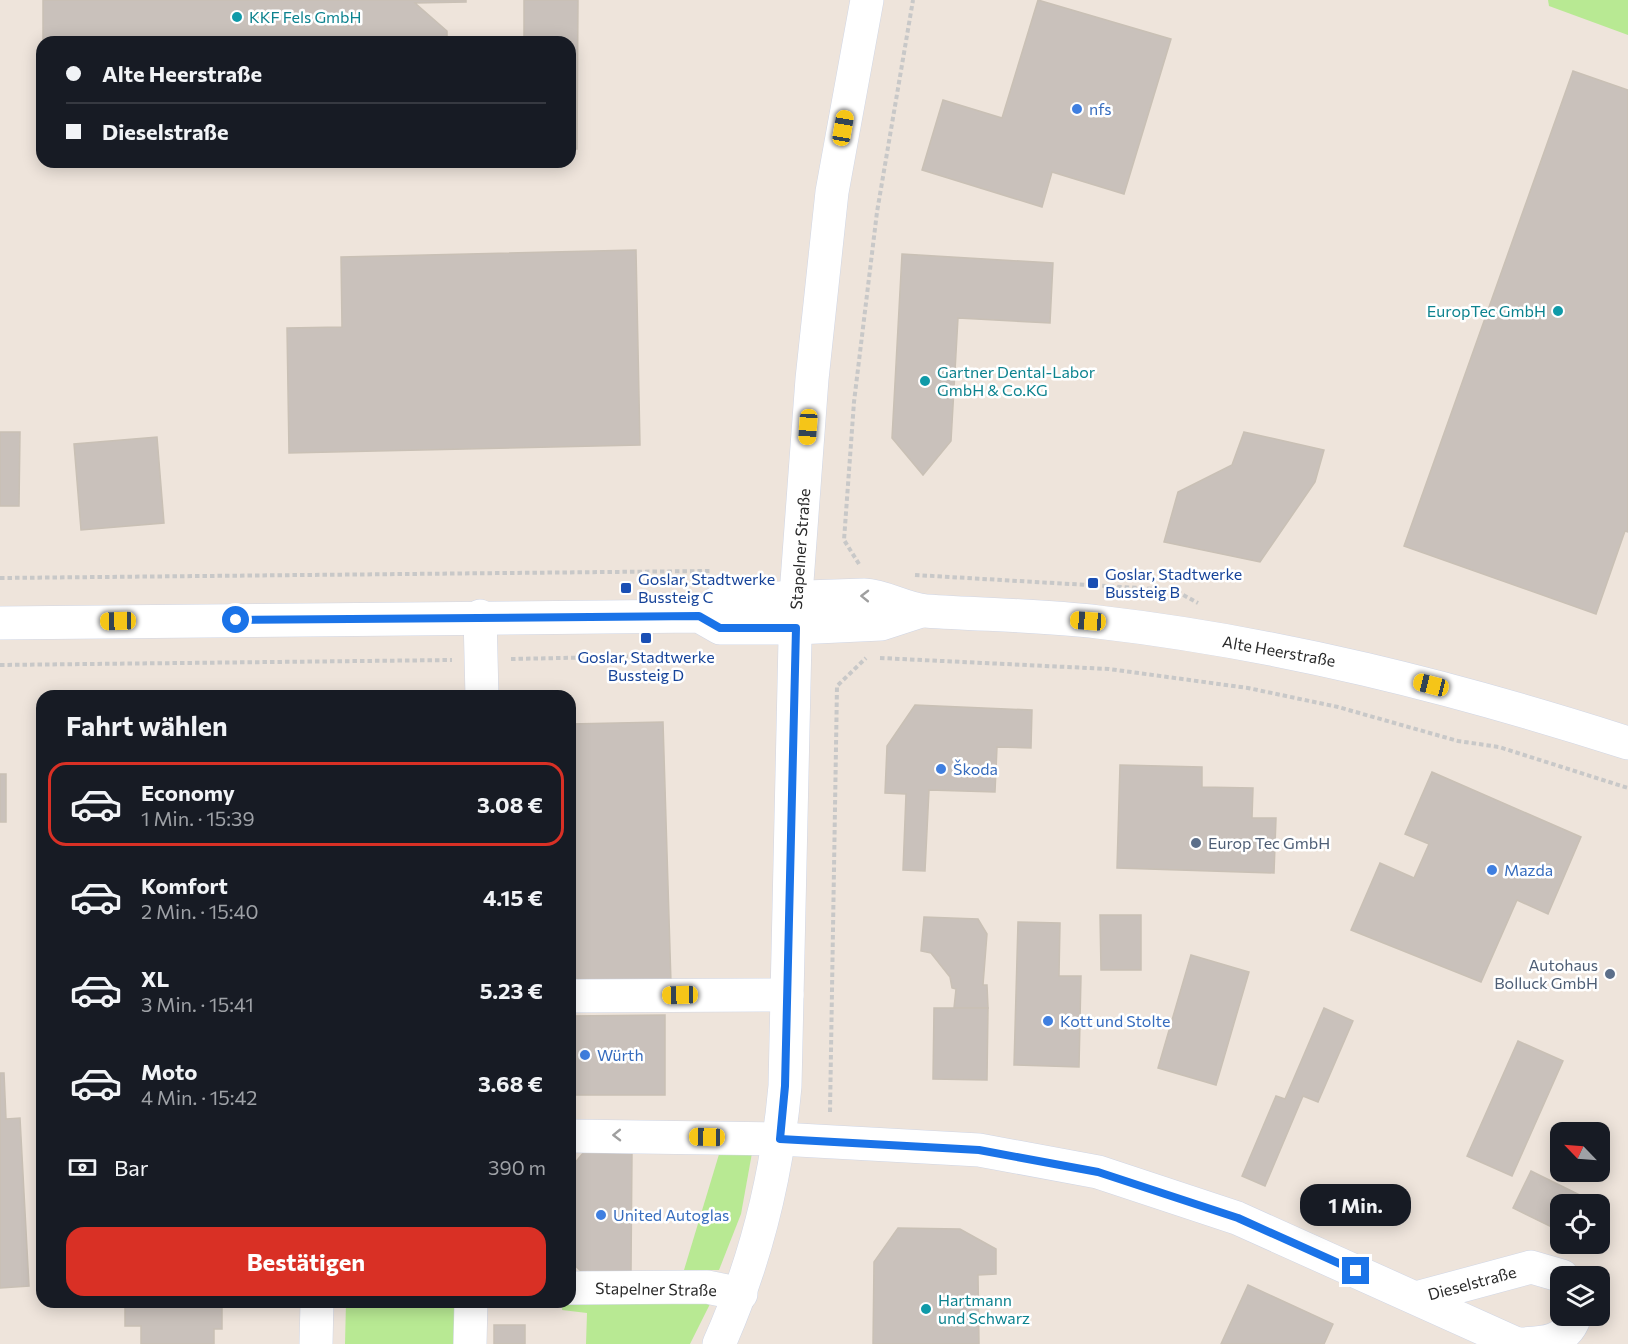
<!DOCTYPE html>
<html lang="de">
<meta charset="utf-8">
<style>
:root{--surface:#171b24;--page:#242831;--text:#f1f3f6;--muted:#9ea1a6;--line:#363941;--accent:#d93025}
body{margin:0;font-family:Commissioner,sans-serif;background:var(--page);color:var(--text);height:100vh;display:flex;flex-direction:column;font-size:22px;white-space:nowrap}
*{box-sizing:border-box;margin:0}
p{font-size:20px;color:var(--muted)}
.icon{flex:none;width:33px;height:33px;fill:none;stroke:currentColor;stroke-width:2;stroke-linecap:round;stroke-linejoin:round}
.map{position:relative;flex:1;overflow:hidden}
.sheet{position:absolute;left:36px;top:690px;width:540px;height:618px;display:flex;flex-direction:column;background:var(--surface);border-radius:18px;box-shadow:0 3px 15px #0003}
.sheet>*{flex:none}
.banner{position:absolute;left:36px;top:36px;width:540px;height:132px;border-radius:18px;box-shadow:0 3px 15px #0003;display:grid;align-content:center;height:132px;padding:0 30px;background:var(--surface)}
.needle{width:39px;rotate:295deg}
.buttons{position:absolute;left:1550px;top:1122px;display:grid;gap:12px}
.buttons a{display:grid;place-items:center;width:60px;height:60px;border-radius:12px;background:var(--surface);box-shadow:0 3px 15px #0003;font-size:30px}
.end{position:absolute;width:27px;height:27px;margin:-14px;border:8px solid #1a73e8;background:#fff;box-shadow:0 0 0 3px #fff}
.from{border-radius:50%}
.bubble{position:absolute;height:42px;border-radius:18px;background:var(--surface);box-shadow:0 3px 15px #0003;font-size:20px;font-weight:700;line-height:42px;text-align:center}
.car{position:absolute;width:18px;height:36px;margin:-18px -9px;border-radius:8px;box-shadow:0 0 4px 2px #0007;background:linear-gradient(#f5c518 24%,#345 0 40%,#f5c518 0 76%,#345 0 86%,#f5c518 0)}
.banner b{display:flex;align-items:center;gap:21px;height:57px;font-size:22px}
.banner b+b{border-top:2px solid var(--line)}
.banner i{width:15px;height:15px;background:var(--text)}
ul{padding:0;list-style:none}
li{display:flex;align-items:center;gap:18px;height:84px;margin:0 12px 9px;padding:0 18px;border:3px solid transparent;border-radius:18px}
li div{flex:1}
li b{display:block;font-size:22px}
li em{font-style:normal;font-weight:700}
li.selected{border-color:var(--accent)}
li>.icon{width:54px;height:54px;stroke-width:1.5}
h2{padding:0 30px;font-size:27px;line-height:72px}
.pay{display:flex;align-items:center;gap:15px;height:66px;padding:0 30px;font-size:22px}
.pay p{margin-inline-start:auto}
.cta{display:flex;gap:12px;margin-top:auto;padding:12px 30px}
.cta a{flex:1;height:69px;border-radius:18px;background:var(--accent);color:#fff;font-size:24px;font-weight:700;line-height:69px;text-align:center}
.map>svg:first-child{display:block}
.green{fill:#b8e993}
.building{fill:#c9c1bb;stroke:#c9c0b5;stroke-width:1.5}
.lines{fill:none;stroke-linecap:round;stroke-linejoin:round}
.minor-casing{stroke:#d0d6e5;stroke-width:34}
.path{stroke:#c8c8c8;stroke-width:4;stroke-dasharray:4.5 3;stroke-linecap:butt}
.minor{stroke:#fff;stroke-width:33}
.oneway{stroke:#9f9f9f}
.route{stroke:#1a73e8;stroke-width:8}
.culture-dot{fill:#0f9aa8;stroke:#fff;stroke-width:2}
.shop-dot{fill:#3f7fe0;stroke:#fff;stroke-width:2}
.transit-dot{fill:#1a4fb4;stroke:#fff;stroke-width:2}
.service-dot{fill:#5c6f8a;stroke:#fff;stroke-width:2}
.labels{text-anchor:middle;stroke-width:5;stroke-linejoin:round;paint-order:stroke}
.culture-label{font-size:16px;fill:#0d838f;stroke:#fff;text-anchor:start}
.shop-label{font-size:16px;fill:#366cbe;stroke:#fff;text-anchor:start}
.street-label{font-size:16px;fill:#2a2a2a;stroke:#fff}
.transit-label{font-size:16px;fill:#164399;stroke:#fff;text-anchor:start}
.service-label{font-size:16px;fill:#4e5e75;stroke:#fff;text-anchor:start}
</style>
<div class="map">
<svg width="1628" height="1344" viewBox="0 0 1628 1344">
<rect width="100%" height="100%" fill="#eee4db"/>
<g class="green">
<polygon points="1548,0 1628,0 1628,35 1549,6"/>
<polygon points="720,1151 752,1153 741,1214 719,1270 684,1270"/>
<polygon points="346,1302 462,1302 461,1344 345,1344"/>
<polygon points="563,1302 711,1302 690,1344 586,1344 587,1313 562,1310"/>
</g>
<g class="building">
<polygon points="43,0 466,0 466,2 415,3 447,31 447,42 43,42"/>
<polygon points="524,0 578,0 577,149 570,149 570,42 524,42"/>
<polygon points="1038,0 1171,39 1124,194 1052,172 1042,207 922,170 943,100 1002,118"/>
<polygon points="1573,71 1628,90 1628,532 1625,531 1596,614 1404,546"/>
<polygon points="636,250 640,445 289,453 287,328 342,327 341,257"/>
<polygon points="902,254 1053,263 1050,323 958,318 951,441 923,475 892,438"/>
<polygon points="0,432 20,432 19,506 0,506"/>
<polygon points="1244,432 1324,450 1315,482 1260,562 1164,542 1178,492 1232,465"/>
<polygon points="157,437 164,523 81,530 74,444"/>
<polygon points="915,705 1032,710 1031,748 997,747 995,792 929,790 925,871 903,870 906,794 885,793 887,746"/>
<polygon points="663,722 671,983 570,986 570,724"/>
<polygon points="1120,765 1202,767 1202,787 1253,788 1252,818 1276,818 1274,873 1117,868"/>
<polygon points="1432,772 1581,837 1548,914 1517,900 1481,982 1351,930 1380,863 1414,878 1429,844 1405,834"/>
<rect x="0" y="774" width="6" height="48"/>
<polygon points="1100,915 1141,915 1141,970 1101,970"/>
<polygon points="924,917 978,919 987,934 983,985 987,985 988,1008 954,1008 956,989 952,988 950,977 931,953 921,951"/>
<polygon points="1018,922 1060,923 1059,976 1081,976 1079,1067 1014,1065"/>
<polygon points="1191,955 1249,972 1216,1085 1158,1068"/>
<polygon points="934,1008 988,1008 987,1080 933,1079"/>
<polygon points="1324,1008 1353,1021 1318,1102 1303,1096 1265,1186 1242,1176 1276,1096 1285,1099"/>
<polygon points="665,1015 665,1095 570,1095 570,1016"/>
<polygon points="1518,1041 1563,1061 1512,1176 1467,1156"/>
<polygon points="0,1073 4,1073 6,1119 20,1118 29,1286 0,1288"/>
<polygon points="583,1153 632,1153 631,1271 582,1272 570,1261 570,1169"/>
<polygon points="1531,1171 1584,1197 1580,1204 1560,1204 1560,1231 1513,1208"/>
<polygon points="898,1228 960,1229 996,1249 996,1274 978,1275 979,1344 873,1344 874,1262"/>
<polygon points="1248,1285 1333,1324 1324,1344 1221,1344"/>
<polygon points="125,1302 222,1302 222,1329 214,1329 214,1344 141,1344 141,1326 125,1326"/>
<rect x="494" y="1325" width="31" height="19"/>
</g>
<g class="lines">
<defs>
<g id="minor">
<polyline points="480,616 482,696"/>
<path d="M 699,616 L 721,600 L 864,595 C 886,596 904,609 926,611 C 983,615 1041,615 1098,622 C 1280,643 1453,687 1628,743"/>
<polyline points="0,623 699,616 720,628 796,628 881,624 921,611"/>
<polyline points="570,996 787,995"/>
<polyline points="570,1136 780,1139 979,1150 1098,1172 1237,1218 1517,1344"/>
<polyline points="570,1288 707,1287 741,1294"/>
<polyline points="1416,1298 1531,1267 1562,1276"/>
<polyline points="316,1344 317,1302"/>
<polyline points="470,1344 471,1302"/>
<path d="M 719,1344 C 756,1261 777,1176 785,1086 L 796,595 L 812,379 L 832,192 L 867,0"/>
<path d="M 1521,1344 C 1544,1343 1567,1342 1575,1316"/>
</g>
</defs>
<use href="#minor" class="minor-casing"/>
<g class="path">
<polyline points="859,564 844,540 854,402 877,212 913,0"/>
<polyline points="915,575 1174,590 1198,603"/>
<polyline points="0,578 710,571"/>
<polyline points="880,658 1109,669 1248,688 1338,707 1458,741 1499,747 1628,788"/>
<polyline points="511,659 704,655"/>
<polyline points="0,665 452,660"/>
<polyline points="830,1112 837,686 866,658"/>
</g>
<use href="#minor" class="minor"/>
</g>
<defs><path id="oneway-chevron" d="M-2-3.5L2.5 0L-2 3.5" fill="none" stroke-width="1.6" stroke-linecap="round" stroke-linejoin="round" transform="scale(1.5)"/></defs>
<g class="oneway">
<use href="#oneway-chevron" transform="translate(865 596) rotate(-179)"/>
<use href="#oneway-chevron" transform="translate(617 1135) rotate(179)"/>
</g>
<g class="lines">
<polyline class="route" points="236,620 699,616 720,628 796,628 785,1086 780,1139 979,1150 1098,1172 1238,1218 1356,1271"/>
</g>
<g class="culture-dot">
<circle cx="237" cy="17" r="6"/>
<circle cx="1558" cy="311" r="6"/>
<circle cx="925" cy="381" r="6"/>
<circle cx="926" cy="1309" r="6"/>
</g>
<g class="shop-dot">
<circle cx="1077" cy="109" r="6"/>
<circle cx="941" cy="769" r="6"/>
<circle cx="1492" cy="870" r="6"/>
<circle cx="1048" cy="1021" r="6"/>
<circle cx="585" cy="1055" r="6"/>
<circle cx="601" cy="1215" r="6"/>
</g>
<g class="transit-dot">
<rect x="1087" y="577" width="12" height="12" rx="3"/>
<rect x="620" y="582" width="12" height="12" rx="3"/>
<rect x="640" y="632" width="12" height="12" rx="3"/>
</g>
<g class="service-dot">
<circle cx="1196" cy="843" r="6"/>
<circle cx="1610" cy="974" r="6"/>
</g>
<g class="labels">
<g class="culture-label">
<text x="249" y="23">KKF Fels GmbH</text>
<text x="1546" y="317" text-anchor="end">EuropTec GmbH</text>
<text x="937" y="378">Gartner Dental-Labor<tspan x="937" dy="18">GmbH &amp; Co.KG</tspan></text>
<text x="938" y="1306">Hartmann<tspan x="938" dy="18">und Schwarz</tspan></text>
</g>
<g class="shop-label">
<text x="1089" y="115">nfs</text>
<text x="953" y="775">Škoda</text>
<text x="1504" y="876">Mazda</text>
<text x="1060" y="1027">Kott und Stolte</text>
<text x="597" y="1061">Würth</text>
<text x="613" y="1221">United Autoglas</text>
</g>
<g class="street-label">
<text transform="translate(800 549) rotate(-86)" y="6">Stapelner Straße</text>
<text transform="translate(1279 651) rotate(10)" y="6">Alte Heerstraße</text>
<text transform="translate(1472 1283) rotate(-15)" y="6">Dieselstraße</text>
<text transform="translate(656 1289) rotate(1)" y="6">Stapelner Straße</text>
</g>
<g class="transit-label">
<text x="1105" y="580">Goslar, Stadtwerke<tspan x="1105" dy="18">Bussteig B</tspan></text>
<text x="638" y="585">Goslar, Stadtwerke<tspan x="638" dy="18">Bussteig C</tspan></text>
<text x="646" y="663" text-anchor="middle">Goslar, Stadtwerke<tspan x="646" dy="18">Bussteig D</tspan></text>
</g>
<g class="service-label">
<text x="1208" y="849">Europ Tec GmbH</text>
<text x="1598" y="971" text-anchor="end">Autohaus<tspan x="1598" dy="18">Bolluck GmbH</tspan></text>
</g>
</g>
</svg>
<div class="buttons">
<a><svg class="needle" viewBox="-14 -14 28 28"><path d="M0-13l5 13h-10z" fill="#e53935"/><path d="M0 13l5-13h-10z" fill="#9ea1a6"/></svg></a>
<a><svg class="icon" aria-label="locate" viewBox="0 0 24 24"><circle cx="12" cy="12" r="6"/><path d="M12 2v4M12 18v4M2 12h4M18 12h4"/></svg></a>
<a><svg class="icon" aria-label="layers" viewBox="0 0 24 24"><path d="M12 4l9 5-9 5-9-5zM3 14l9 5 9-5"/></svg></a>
</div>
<i class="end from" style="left:236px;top:620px"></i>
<i class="end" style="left:1356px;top:1271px"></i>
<div class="bubble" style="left:1300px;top:1184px;width:111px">1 Min.</div>
<i class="car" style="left:843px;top:128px;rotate:10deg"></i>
<i class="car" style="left:808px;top:427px;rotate:184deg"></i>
<i class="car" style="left:118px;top:621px;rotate:269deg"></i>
<i class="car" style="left:1088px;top:621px;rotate:274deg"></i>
<i class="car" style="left:1431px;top:685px;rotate:284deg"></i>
<i class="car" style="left:680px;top:995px;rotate:269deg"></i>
<i class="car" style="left:707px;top:1137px;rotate:271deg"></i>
<div class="banner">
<b><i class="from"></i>Alte Heerstraße</b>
<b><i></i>Dieselstraße</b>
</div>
<section class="sheet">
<h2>Fahrt wählen</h2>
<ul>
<li class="selected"><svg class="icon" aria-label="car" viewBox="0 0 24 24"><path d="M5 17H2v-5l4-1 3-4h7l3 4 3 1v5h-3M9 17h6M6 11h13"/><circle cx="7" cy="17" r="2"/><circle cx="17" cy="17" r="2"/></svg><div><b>Economy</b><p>1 Min. · 15:39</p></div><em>3.08 €</em></li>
<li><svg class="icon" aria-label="car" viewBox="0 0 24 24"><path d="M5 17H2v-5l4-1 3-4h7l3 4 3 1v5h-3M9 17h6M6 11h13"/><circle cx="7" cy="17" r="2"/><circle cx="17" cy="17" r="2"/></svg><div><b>Komfort</b><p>2 Min. · 15:40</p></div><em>4.15 €</em></li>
<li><svg class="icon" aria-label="car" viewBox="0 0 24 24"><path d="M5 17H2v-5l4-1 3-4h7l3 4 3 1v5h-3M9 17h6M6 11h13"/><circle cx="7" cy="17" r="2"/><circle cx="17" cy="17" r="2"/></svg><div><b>XL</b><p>3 Min. · 15:41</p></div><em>5.23 €</em></li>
<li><svg class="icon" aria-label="car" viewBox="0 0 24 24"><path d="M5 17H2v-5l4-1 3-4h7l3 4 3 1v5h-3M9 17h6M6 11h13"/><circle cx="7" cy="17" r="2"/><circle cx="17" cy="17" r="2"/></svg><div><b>Moto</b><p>4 Min. · 15:42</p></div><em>3.68 €</em></li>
</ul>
<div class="pay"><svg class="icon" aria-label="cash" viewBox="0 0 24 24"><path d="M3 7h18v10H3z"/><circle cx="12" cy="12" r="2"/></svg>Bar<p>390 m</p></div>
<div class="cta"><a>Bestätigen</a></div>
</section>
</div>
